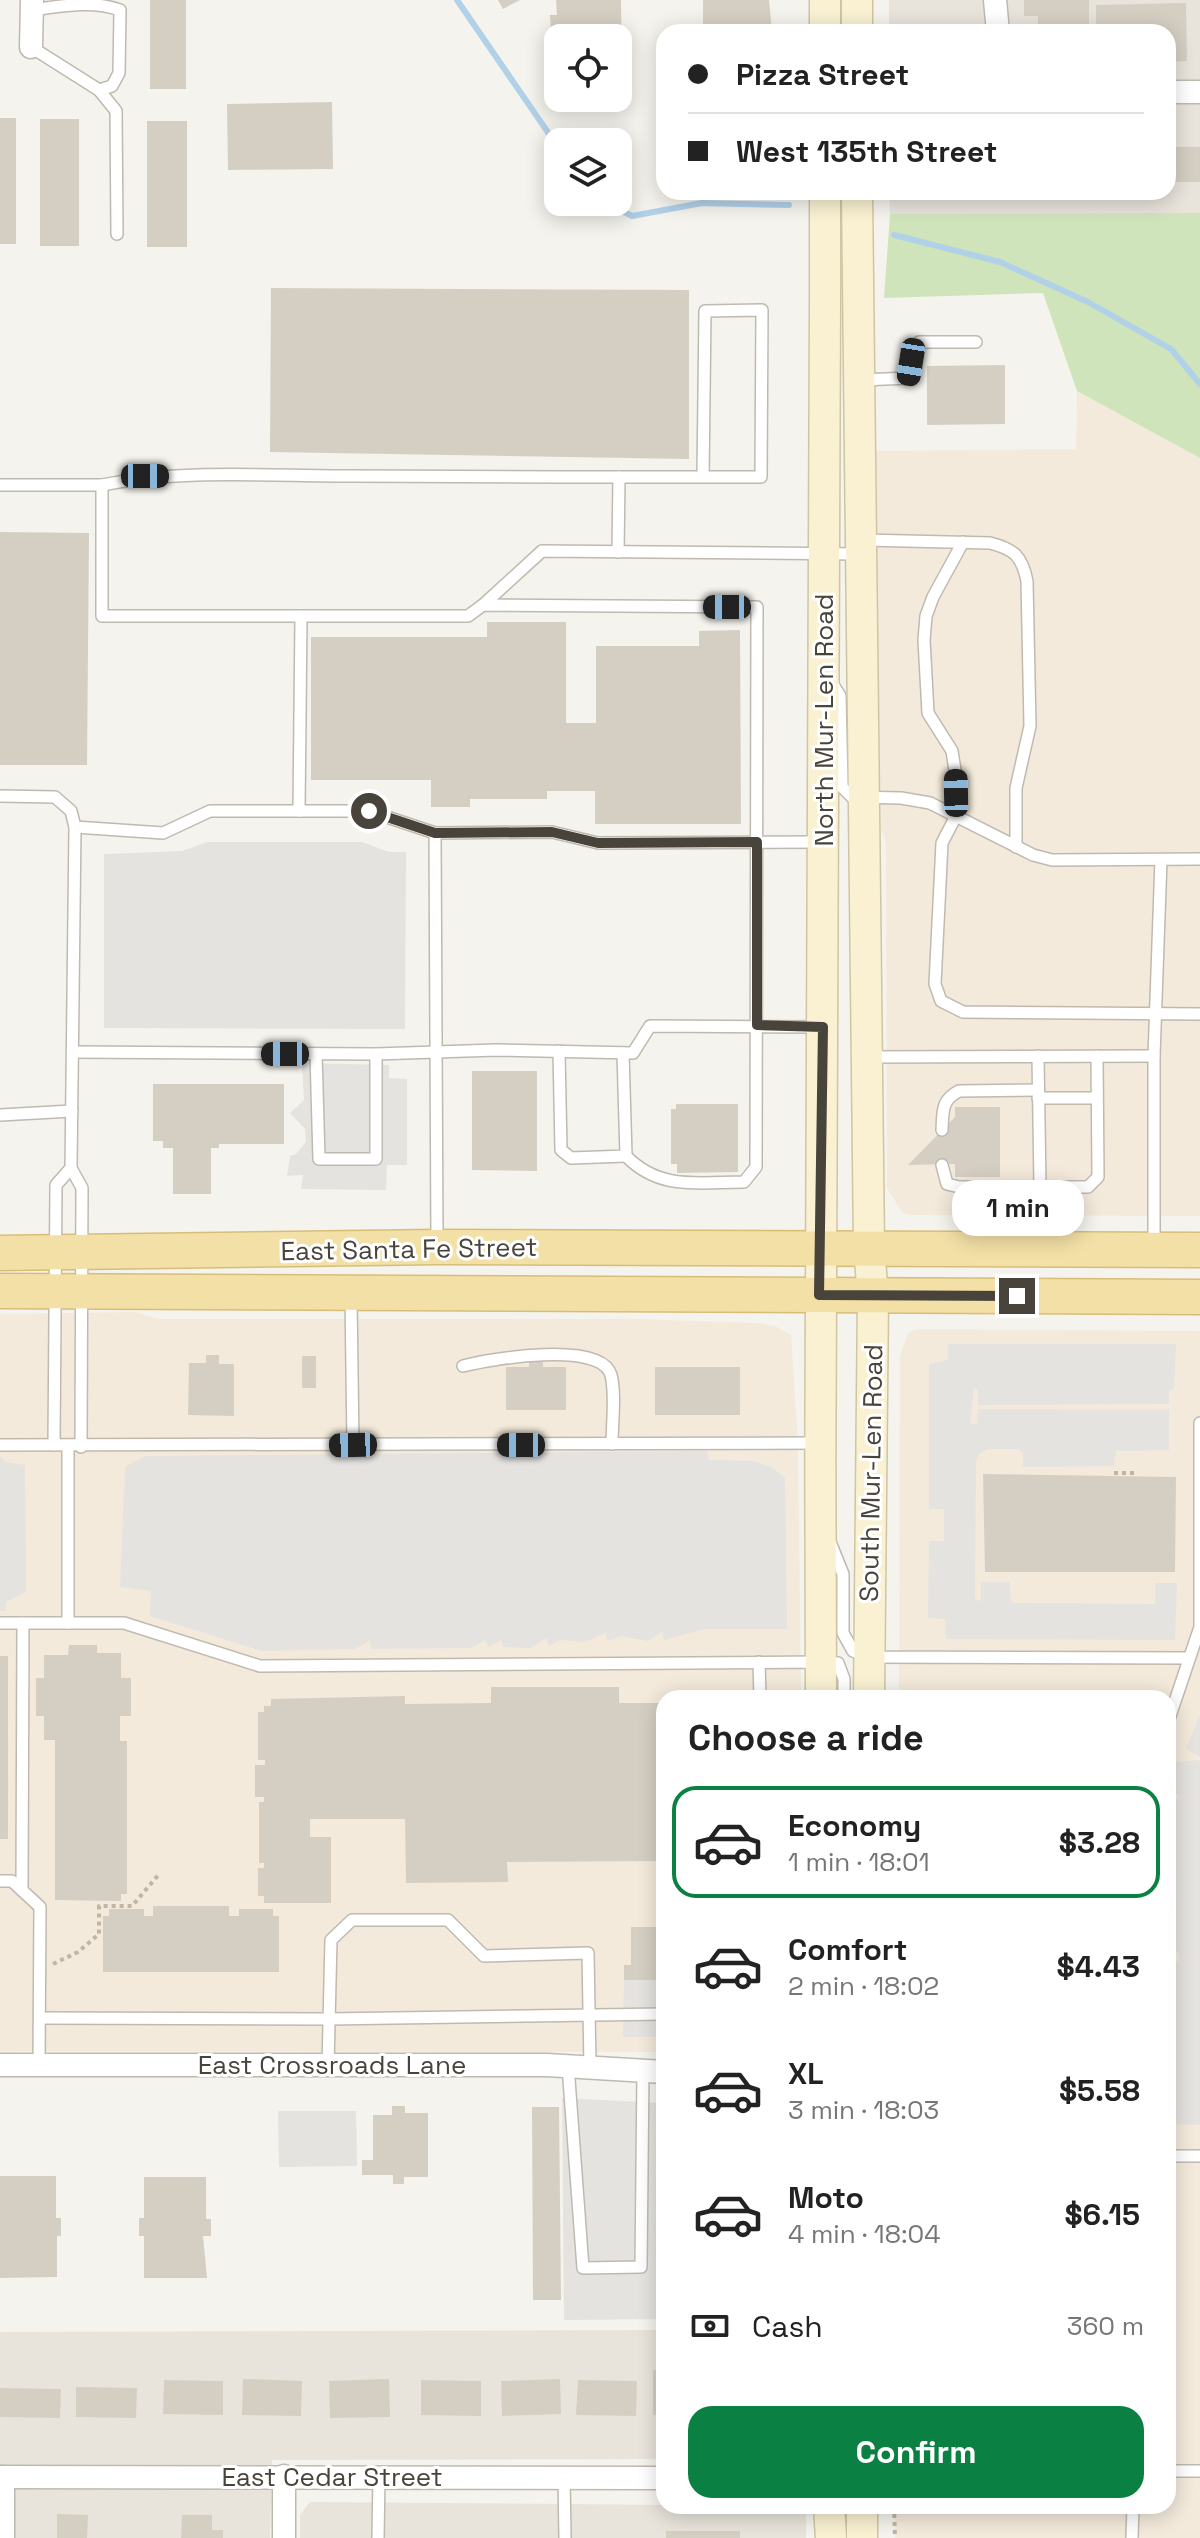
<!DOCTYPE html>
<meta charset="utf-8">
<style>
:root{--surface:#fff;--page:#f2f2f2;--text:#222;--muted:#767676;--line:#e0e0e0;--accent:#0b8043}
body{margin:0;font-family:"Space Grotesk",sans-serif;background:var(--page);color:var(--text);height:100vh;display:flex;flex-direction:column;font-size:30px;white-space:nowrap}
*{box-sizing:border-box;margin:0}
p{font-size:26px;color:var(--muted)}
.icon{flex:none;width:44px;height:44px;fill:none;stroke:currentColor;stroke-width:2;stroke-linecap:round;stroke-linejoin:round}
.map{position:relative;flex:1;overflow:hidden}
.details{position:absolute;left:656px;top:1690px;width:520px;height:824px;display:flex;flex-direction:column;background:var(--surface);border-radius:24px;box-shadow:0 4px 20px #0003}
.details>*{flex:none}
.hud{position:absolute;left:656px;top:24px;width:520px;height:176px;border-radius:24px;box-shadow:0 4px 20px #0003;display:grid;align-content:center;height:176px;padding:0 32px;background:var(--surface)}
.fabs{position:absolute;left:544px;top:24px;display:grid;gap:16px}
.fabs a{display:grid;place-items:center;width:88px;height:88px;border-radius:16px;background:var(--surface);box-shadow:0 4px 20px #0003;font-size:40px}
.end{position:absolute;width:36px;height:36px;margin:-18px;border:10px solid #49443b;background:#fff;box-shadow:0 0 0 4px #fff}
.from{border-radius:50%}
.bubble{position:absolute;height:56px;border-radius:24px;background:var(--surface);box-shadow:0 4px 20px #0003;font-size:26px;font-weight:700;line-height:56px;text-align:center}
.car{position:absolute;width:24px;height:48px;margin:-24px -12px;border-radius:10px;box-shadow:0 0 6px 2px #0007;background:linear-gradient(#222 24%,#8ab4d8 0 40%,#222 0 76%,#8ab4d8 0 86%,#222 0)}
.hud b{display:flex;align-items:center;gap:28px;height:76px;font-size:30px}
.hud b+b{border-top:2px solid var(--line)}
.hud i{width:20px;height:20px;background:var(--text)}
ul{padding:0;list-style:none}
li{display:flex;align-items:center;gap:24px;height:112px;margin:0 16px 12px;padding:0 16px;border:4px solid transparent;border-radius:24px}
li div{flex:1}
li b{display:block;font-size:30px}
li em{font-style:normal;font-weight:700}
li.on{border-color:var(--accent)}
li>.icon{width:72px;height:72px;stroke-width:1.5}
h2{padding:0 32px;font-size:36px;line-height:96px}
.pay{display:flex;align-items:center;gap:20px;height:88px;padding:0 32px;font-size:30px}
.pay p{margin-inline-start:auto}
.action{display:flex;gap:16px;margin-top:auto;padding:16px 32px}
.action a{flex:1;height:92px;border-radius:24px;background:var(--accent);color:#fff;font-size:32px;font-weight:700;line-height:92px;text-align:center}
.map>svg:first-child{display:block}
.residential{fill:#e8e4dc}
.commercial{fill:#f3eadb}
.green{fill:#d0e4bb}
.parking{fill:#e4e3e0}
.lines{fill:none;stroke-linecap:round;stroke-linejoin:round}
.stream{stroke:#b1d1e9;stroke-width:6}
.building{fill:#d5cfc3}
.service-casing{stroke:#bfbab0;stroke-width:14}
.minor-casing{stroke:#bfbab0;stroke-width:25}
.secondary-casing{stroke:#cec5a2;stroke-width:33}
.primary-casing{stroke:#d7be78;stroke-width:37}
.path{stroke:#bfb6a3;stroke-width:4;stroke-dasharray:4 4;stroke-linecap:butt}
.service{stroke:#fff;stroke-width:11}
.minor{stroke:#fff;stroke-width:22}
.secondary{stroke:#f9f1d2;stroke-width:30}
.primary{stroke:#f3e0a7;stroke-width:34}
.route{stroke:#49443b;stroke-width:10}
.labels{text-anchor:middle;stroke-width:6;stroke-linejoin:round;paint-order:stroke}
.street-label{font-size:26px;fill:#49443b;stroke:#fff}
</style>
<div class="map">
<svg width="1200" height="2538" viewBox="0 0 1200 2538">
<rect width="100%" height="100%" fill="#f5f3ed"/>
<g class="residential">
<polygon points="889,0 1200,0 1200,213 890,214 889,192 1168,192 1168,32 889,32"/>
<polygon points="664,2330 664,2459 272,2460 270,2538 0,2538 0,2332"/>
<polygon points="310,2502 806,2506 806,2538 300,2538 300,2515"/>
</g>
<g class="commercial">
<polygon points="1077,391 1200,458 1200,1216 909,1215 902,1212 887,1188 886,843 881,828 875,451 1076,449"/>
<polygon points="135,1312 159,1319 635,1319 755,1323 775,1326 791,1335 798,1444 801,1698 664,1698 664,2052 0,2051 0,1314"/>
<polygon points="916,1329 1200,1331 1200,2538 895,2538 894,2506 1168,2506 1168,1698 899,1698 900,1356 908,1333"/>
</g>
<polygon class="green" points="1200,213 1200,458 1077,391 1043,293 884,298 890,214"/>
<g class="parking">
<polygon points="208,842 362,842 389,852 406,852 405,1029 104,1028 104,854 182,851"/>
<polygon points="302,1063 389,1065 389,1078 407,1079 407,1165 387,1165 386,1190 301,1189 303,1175 287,1176 290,1156 296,1154 306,1142 305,1129 290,1113 304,1100"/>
<polygon points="948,1344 1176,1344 1174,1388 1169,1391 1169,1404 978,1405 978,1390 974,1388 970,1423 977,1425 978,1409 1169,1410 1169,1450 1116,1451 1114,1466 1023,1467 1023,1453 1018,1449 988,1449 979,1454 976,1462 975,1597 977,1601 981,1600 981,1582 1009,1582 1012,1603 1155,1604 1155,1583 1177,1583 1175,1640 946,1639 945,1619 928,1618 929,1541 944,1541 944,1509 929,1509 929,1364 948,1360"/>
<polygon points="707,1451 709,1460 753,1461 773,1468 785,1478 787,1629 705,1629 664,1640 662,1632 648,1641 621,1636 608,1641 605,1633 585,1642 560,1640 549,1646 546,1638 530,1648 503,1647 501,1640 489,1647 485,1640 471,1648 371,1649 370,1640 355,1649 262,1651 150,1616 151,1591 120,1587 125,1467 145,1456"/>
<polygon points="0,1456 5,1462 25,1465 26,1592 6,1602 6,1611 0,1611"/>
<polygon points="1200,1715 1200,1757 1186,1749"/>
<polygon points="1200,1760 1200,2125 1168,2124 1168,1962 1178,1961 1180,1957 1168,1934 1168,1799 1180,1799 1169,1781 1175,1762"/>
<polygon points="624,1980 664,1980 664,2037 623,2037"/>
<polygon points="562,2098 664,2103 664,2319 564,2320"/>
<polygon points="278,2111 356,2111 357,2166 279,2167"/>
</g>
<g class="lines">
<g class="stream">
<polyline points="457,0 558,147"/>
<polyline points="604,202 632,216 702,203 789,205"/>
<polyline points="894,235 1000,262 1088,302 1171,349 1200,384"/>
</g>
</g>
<g class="building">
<rect x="150" y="0" width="36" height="89"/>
<polygon points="498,0 520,0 503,9"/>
<polygon points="556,0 621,0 622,77 618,77 618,38 555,38 551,35 550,15 557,15"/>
<polygon points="703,0 769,0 772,32 703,32"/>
<polygon points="1024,0 1089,0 1089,32 1038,32 1038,16 1024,16"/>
<polygon points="1186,3 1187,61 1168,62 1168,32 1096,32 1096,5"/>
<polygon points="332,102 333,169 228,170 227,104"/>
<rect x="0" y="118" width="16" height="126"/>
<rect x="40" y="119" width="39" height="127"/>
<rect x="147" y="121" width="40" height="126"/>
<polygon points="1168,125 1176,125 1175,147 1200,147 1200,182 1168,182"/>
<polygon points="271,288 689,290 689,459 270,452"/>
<polygon points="1005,365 1005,424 927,425 927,366"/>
<polygon points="0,532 89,533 87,765 0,765"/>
<polygon points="487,622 566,622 566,723 596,723 596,646 699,646 699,631 740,630 741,824 595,824 595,791 547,791 547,799 470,799 470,807 431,807 431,780 311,780 311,637 487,637"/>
<polygon points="472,1071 537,1071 537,1171 472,1170"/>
<polygon points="153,1084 284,1084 284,1144 219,1144 219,1148 211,1148 211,1194 173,1194 173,1148 163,1148 163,1141 153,1141"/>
<polygon points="676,1104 738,1104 738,1172 677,1173 677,1164 671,1164 671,1109 676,1109"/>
<polygon points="955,1107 1000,1107 1000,1177 955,1177 955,1164 908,1165 955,1117"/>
<polygon points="206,1355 219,1355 219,1364 234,1364 234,1416 188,1415 189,1363 206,1363"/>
<rect x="302" y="1356" width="14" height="32"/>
<polygon points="529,1362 543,1362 543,1367 566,1367 566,1410 506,1410 506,1367 529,1367"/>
<rect x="655" y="1367" width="85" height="48"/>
<polygon points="983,1474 1176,1477 1175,1572 985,1572"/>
<polygon points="69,1645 97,1645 97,1653 121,1653 121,1678 131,1678 131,1716 120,1716 120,1741 127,1741 127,1894 121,1894 121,1901 55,1900 55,1740 44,1740 44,1716 36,1716 36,1678 44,1678 44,1655 68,1655"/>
<rect x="0" y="1656" width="8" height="183"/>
<polygon points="491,1687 619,1687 619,1703 664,1703 664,1861 507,1862 508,1882 406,1883 405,1819 310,1819 310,1837 331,1837 331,1903 264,1903 264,1896 258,1896 258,1868 264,1868 264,1863 259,1863 259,1802 264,1802 264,1797 255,1797 255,1765 265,1765 265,1760 258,1760 258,1712 264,1712 264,1706 271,1706 271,1699 405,1696 405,1704 491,1703"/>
<polygon points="659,1890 664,1890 664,1980 624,1980 624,1965 631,1965 631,1927 659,1927"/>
<polygon points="153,1906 229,1906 229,1916 239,1916 239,1909 273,1909 273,1916 279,1916 279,1972 103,1972 103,1916 109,1916 109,1909 144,1909 144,1916 153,1916"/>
<polygon points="392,2106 405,2106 405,2113 428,2113 428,2177 404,2177 404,2184 393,2184 393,2175 362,2175 362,2160 373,2160 373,2115 392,2115"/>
<polygon points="532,2107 559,2107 561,2300 533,2300"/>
<polygon points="0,2176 56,2176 56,2218 61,2218 61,2236 57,2236 57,2277 0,2278"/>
<polygon points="144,2177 206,2177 206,2219 211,2219 211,2236 203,2236 207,2278 144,2278 144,2236 139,2236 139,2218 144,2218"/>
<polygon points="653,2370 664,2371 664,2415 653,2415"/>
<polygon points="243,2379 302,2381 301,2416 242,2415"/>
<polygon points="389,2379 390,2417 330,2418 329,2381"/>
<polygon points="560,2379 561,2414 502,2416 501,2381"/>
<polygon points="164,2380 223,2381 223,2415 163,2414"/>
<polygon points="421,2380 481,2381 481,2416 421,2415"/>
<polygon points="578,2380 637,2381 636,2416 576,2415"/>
<polygon points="76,2387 137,2388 136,2418 76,2417"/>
<polygon points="0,2388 61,2389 60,2418 0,2417"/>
<polygon points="57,2514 88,2515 87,2538 57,2538"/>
<polygon points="182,2515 212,2515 212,2530 223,2530 223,2538 181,2538"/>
<rect x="666" y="2531" width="74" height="7"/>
</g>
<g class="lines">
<defs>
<g id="service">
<path d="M 31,47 L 99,90 L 112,86 L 119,73 L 120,10 C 92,0 61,6 32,10"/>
<polyline points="99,90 116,111 117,234"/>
<polyline points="862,380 909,378 913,348 919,342 976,342"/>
<path d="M 0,485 L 102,485 L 102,616 L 468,616 L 483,605 L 757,607 L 756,1167 L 744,1182 C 699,1182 660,1191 626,1156"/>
<path d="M 102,485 C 183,469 269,476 351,476 C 488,477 624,477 761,477 L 762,310 L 705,311 L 703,477"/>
<path d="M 864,540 L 990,543 C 1014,549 1022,556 1027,581 L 1030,726 L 1016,788 L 1016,847"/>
<polyline points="963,542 933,597 926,616 924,640 928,713 952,751 955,770 956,816 942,843 935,984 941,1001 963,1012 1200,1014"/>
<polyline points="618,552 619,477"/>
<polyline points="483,605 542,551 859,554"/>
<polyline points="830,680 840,696 842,787 852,797 901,798 930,803 1033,855 1052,860 1200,859"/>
<polyline points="0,796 55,797 71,811 75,827 163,833 210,811 369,811 435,833 552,832 598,843 823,842"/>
<polyline points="299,811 301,616"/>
<polyline points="75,827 71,1168 82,1188 81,1447"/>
<polyline points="435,833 437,1242"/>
<polyline points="559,1051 561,1150 571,1158 626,1156 623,1053"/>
<polyline points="73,1052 376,1054 496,1050 633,1053 650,1026 821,1027"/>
<polyline points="316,1054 319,1159 376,1159 376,1054"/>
<polyline points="1038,1056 1040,1187"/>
<polyline points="870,1057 1154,1056"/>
<polyline points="1038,1098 1097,1098"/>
<polyline points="0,1115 72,1111"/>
<path d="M 942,1130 C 943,1112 941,1100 959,1091 L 1038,1090"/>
<polyline points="942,1165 947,1184 959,1187 1088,1187 1098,1177 1097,1056"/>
<polyline points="1154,1247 1154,1056 1161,860"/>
<polyline points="351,1297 353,1445"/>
<path d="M 463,1366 C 490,1359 601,1340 611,1375 C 616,1395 612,1423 612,1444"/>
<polyline points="0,1445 819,1443"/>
<polyline points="54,1445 56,1185 71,1168"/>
<polyline points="68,1446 68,1623"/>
<polyline points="830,1542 843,1574 843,1633 853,1651 869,1657 1189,1658"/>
<polyline points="0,1623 124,1623 260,1666 821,1662 838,1663 844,1679 844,1698"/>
<polyline points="759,1662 760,1698"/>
<polyline points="1168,1722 1200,1627 1200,1423"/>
<polyline points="0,1881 12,1881 40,1907 39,2065"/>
<polyline points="22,1890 23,1623"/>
<polyline points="40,2018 328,2019 664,2014"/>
<polyline points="328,2065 331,1940 352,1920 448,1920 484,1956 588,1953 590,2067"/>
<polyline points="568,2066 583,2268 641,2267 643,2071"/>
<polyline points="1168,2156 1200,2156"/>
<polyline points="1168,2471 1200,2471"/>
<polyline points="564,2478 565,2538"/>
<polyline points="378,2538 379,2477"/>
<polyline points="1132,2538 1133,2506"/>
</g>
<g id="minor">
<polyline points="995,0 998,32"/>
<polyline points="31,47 32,0"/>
<polyline points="1168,92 1200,92"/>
<polyline points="0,2065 547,2065 664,2072"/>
<polyline points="0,2477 664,2478"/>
<polyline points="3,2538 3,2477"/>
<polyline points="284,2538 284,2476"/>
</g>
<g id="secondary">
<polyline points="825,0 825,32"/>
<polyline points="857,0 857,32"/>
<polyline points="857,192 869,1248 873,1296 869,1698"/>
<path d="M 821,1698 C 818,1196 826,694 825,192"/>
<polyline points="829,2506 831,2538"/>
<polyline points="862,2538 862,2506"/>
</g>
<g id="primary">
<polyline points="0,1253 437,1247 1200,1250"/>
<polyline points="0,1291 1200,1297"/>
</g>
</defs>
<use href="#service" class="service-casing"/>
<use href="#minor" class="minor-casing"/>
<use href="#secondary" class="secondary-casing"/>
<use href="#primary" class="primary-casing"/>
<g class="path">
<polyline points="1114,1473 1134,1473"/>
<polyline points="53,1964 78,1952 99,1934 99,1906 132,1906 160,1873"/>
<polyline points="894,2506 895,2538"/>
</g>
<use href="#service" class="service"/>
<use href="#minor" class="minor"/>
<use href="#secondary" class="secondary"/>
<use href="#primary" class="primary"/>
</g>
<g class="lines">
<polyline class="route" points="369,811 435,833 552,832 598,843 757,842 757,1025 823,1027 819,1295 1017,1296"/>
</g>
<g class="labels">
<g class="street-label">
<text transform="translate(824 720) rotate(-90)" y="9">North Mur-Len Road</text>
<text transform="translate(409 1249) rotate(-1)" y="9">East Santa Fe Street</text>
<text transform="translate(871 1473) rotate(-89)" y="9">South Mur-Len Road</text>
<text x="332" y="2074">East Crossroads Lane</text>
<text x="332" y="2486">East Cedar Street</text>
</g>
</g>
</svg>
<div class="fabs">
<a><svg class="icon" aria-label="locate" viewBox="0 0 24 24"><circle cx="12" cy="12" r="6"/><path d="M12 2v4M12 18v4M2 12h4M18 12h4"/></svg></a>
<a><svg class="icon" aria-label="layers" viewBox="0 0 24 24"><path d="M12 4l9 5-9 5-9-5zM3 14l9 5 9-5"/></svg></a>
</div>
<i class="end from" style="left:369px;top:811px"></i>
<i class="end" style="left:1017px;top:1296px"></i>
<div class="bubble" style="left:952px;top:1180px;width:132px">1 min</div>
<i class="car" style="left:911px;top:362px;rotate:189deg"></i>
<i class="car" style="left:145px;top:476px;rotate:90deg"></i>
<i class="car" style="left:727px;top:607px;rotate:270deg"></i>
<i class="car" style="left:956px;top:793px;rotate:359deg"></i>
<i class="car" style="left:285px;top:1054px;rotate:270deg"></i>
<i class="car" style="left:353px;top:1445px;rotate:269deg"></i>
<i class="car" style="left:521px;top:1445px;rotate:270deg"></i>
<div class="hud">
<b><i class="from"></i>Pizza Street</b>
<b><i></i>West 135th Street</b>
</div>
<section class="details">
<h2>Choose a ride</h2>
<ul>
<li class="on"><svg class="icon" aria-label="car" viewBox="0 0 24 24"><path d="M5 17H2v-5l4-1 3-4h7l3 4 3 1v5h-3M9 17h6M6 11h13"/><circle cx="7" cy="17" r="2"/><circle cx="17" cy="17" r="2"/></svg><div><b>Economy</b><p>1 min · 18:01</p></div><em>$3.28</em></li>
<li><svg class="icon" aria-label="car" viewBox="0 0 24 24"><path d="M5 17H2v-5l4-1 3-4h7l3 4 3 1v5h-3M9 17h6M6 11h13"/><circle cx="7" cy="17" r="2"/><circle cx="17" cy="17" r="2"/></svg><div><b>Comfort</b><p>2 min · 18:02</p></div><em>$4.43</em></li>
<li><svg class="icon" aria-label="car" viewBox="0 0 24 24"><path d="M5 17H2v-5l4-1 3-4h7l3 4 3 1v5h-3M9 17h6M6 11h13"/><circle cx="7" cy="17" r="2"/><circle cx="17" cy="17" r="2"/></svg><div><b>XL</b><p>3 min · 18:03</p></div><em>$5.58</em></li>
<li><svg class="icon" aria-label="car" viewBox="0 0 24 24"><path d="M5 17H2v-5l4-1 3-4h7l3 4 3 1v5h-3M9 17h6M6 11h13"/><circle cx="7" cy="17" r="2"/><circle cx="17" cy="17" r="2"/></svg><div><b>Moto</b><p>4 min · 18:04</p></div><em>$6.15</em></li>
</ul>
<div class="pay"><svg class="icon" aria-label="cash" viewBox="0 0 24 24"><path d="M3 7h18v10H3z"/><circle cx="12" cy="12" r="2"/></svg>Cash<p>360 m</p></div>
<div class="action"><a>Confirm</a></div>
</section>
</div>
